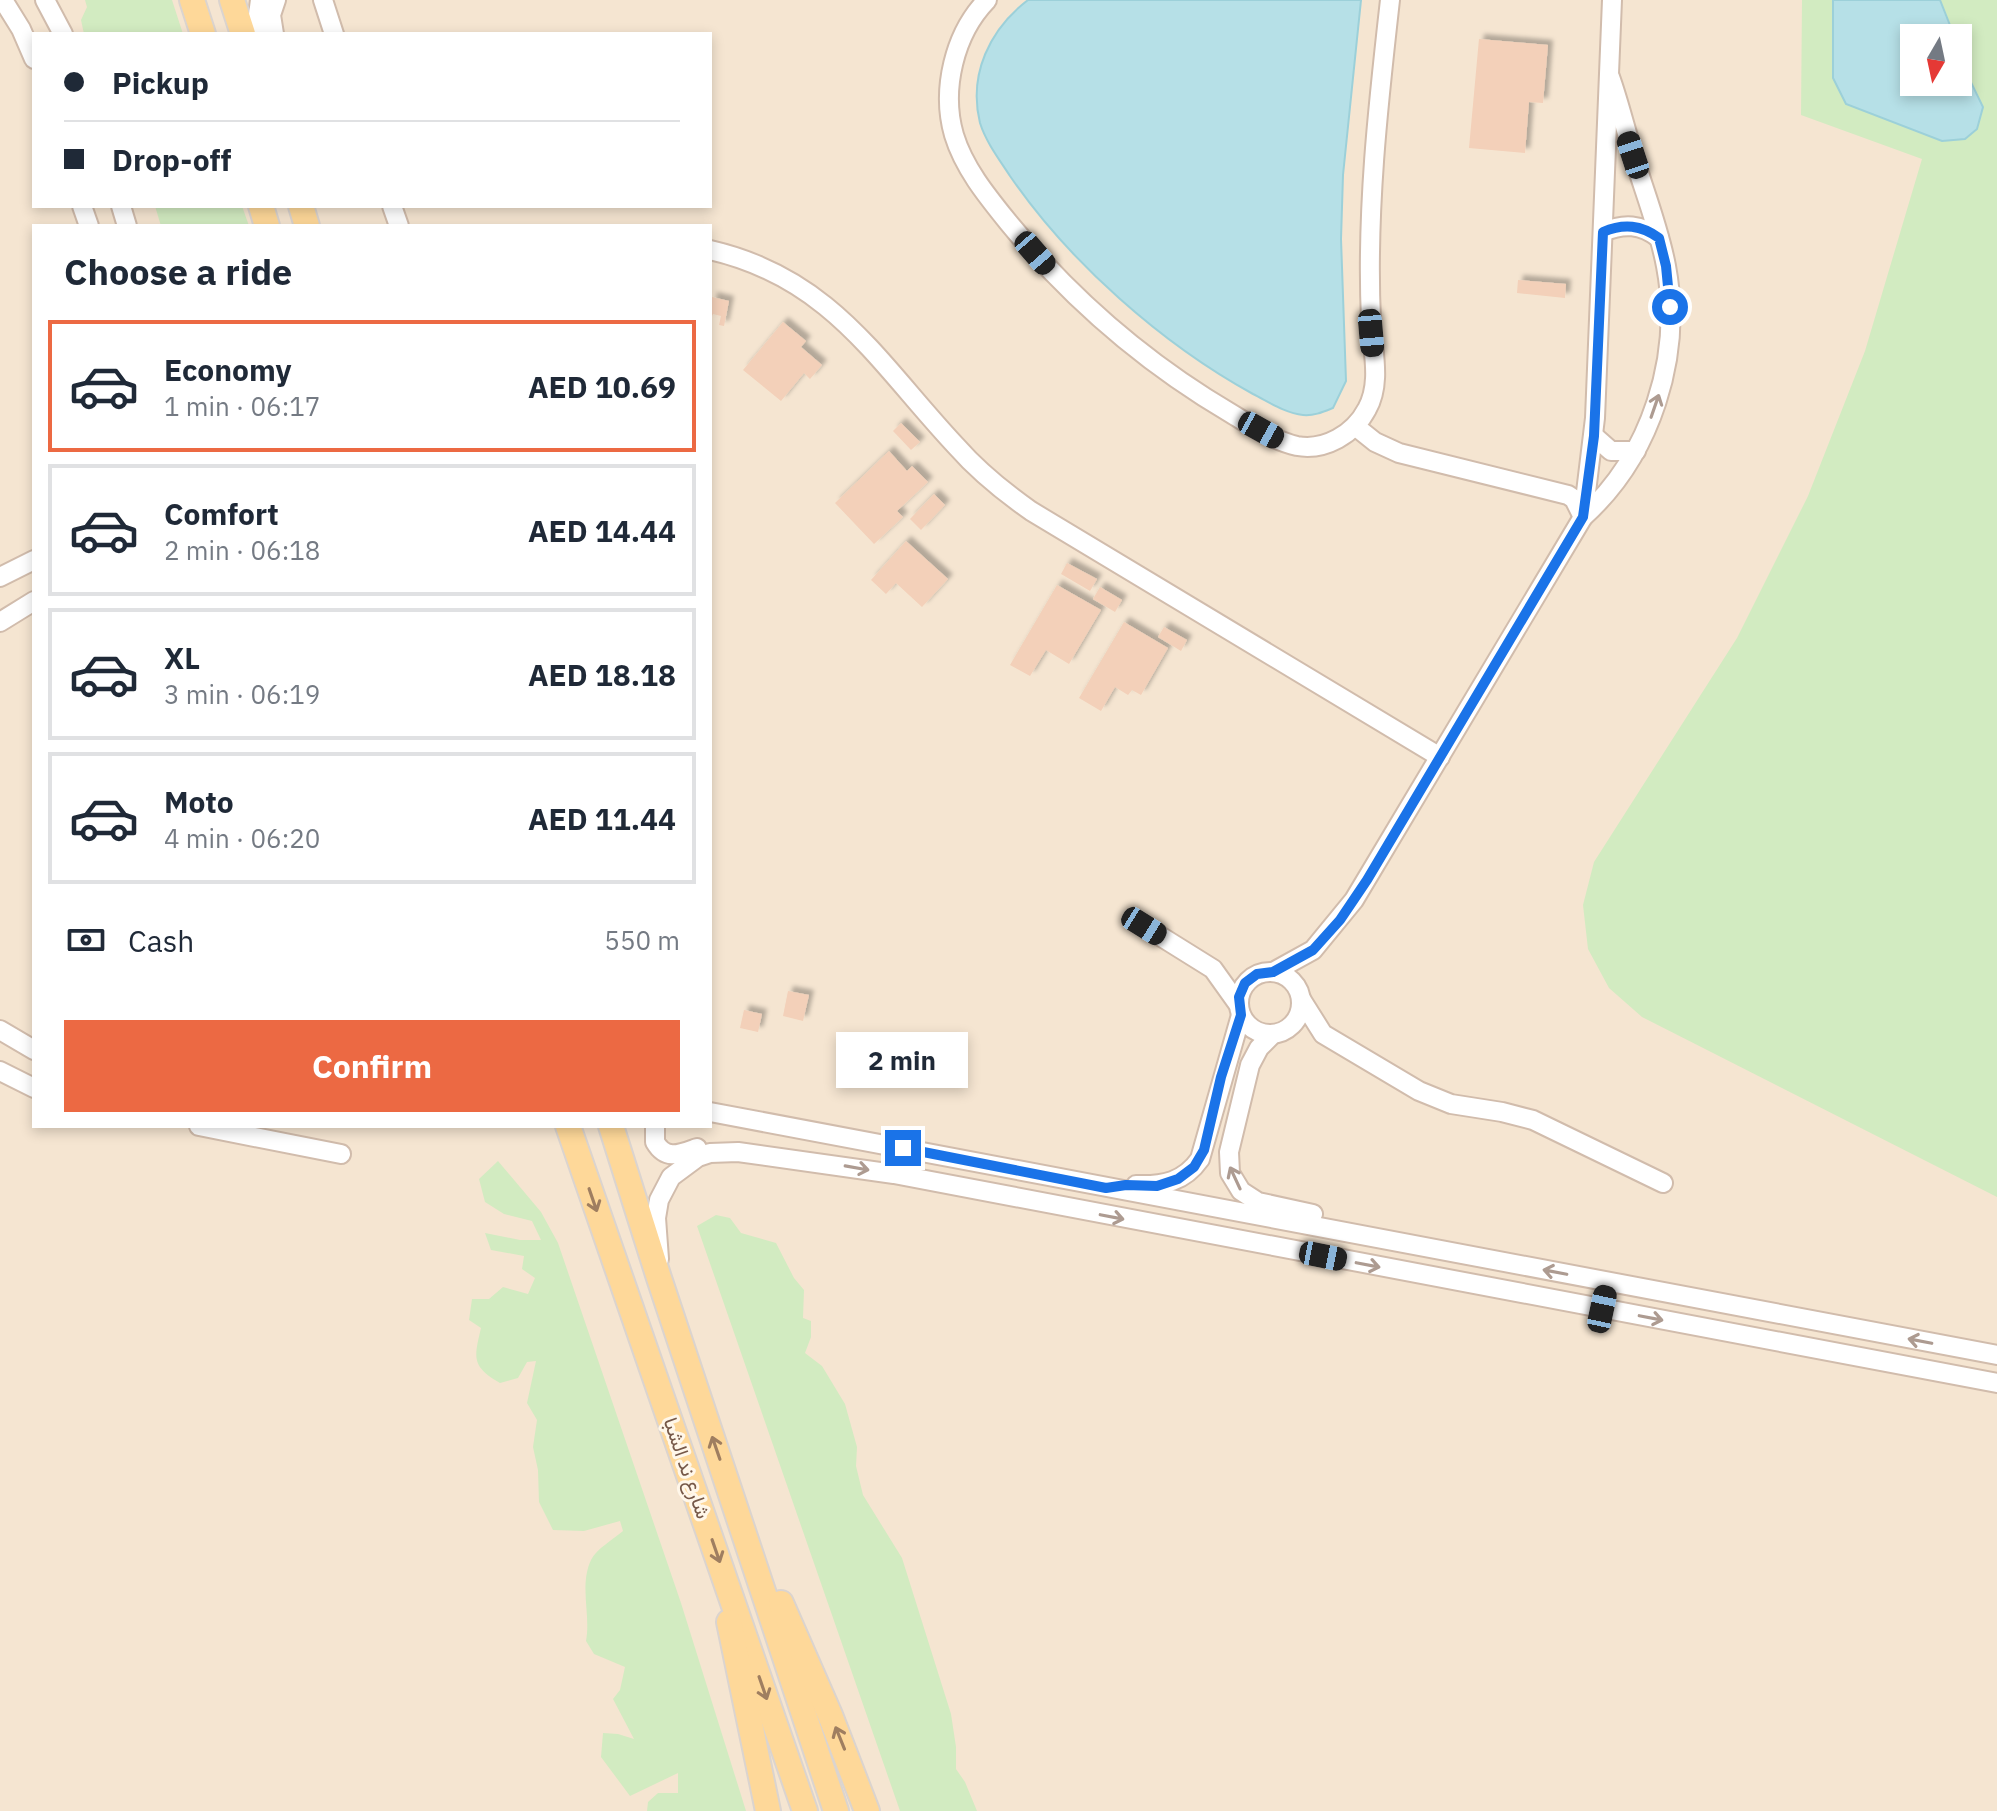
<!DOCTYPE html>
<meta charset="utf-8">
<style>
:root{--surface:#fff;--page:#f6f6f7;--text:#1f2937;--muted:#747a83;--line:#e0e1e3;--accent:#ec6943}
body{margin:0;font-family:"IBM Plex Sans",Vazirmatn,sans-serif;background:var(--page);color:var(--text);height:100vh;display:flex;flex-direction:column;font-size:30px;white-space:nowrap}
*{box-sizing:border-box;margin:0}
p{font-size:26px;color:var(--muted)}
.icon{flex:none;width:44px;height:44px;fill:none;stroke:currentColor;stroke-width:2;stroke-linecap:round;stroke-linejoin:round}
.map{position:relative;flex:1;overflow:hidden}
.side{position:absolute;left:32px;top:224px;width:680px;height:904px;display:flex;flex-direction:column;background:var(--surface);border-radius:0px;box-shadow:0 4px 12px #0003}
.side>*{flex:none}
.hud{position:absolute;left:32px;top:32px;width:680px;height:176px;border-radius:0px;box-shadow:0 4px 12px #0003;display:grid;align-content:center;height:176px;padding:0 32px;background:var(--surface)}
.needle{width:52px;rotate:189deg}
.controls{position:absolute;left:1900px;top:24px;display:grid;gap:16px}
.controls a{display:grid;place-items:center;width:72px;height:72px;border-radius:0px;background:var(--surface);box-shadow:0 4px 12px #0003;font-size:40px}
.end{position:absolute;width:36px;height:36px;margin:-18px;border:10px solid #1a73e8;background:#fff;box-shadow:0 0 0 4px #fff}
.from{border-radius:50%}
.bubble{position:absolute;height:56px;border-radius:0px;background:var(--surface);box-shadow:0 4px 12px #0003;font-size:26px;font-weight:700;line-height:56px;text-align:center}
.car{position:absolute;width:24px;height:48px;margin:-24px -12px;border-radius:10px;box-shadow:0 0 6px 2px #0007;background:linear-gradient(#222 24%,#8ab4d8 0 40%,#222 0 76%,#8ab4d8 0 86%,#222 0)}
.hud b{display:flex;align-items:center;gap:28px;height:76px;font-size:30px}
.hud b+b{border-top:2px solid var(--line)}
.hud i{width:20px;height:20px;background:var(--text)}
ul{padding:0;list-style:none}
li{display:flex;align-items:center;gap:24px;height:132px;margin:0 16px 12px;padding:0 16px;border:4px solid var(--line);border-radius:0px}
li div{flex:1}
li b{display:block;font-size:30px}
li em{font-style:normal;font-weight:700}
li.current{border-color:var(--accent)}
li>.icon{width:72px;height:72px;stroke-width:1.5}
h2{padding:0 32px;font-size:36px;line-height:96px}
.pay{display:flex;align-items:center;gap:20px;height:88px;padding:0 32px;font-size:30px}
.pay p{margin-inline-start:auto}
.action{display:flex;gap:16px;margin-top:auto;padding:16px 32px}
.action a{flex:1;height:92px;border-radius:0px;background:var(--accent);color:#fff;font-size:32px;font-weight:700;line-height:92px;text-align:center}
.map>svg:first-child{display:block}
.residential{fill:#f5e5d1;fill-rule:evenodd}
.green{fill:#d2ebc1;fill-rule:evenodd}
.water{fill:#b6e0e7;stroke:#9cd0d9;stroke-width:2}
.building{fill:#f3d0b9;filter:url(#shadow)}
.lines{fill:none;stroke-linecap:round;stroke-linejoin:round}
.minor-casing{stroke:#d1bcac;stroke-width:22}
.major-casing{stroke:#dbd4cf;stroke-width:28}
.minor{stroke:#fff;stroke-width:18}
.major{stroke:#fed899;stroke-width:24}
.oneway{stroke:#ad9b91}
.oneway2{stroke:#9f7e60}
.route{stroke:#1a73e8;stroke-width:10}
.labels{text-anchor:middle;stroke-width:6;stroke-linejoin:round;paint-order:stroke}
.street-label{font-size:20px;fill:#765848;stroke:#fff7ea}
</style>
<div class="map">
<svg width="1997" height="1811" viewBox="0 0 1997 1811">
<defs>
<filter id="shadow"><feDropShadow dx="5" dy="-5" stdDeviation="2" flood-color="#0004"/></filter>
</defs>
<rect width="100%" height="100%" fill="#fdf3e3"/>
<path class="residential" d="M 0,0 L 1997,0 L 1997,1811 L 0,1811 ZM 34,34 L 710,34 L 710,206 L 34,206 ZM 1914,38 L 1958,38 L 1958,82 L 1914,82 ZM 34,226 L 710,226 L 710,1126 L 34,1126 Z"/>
<g class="green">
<polygon points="85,0 172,0 183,34 84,34 81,20 87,7"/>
<path d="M 1802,0 L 1997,0 L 1997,1197 L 1642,1017 L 1609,988 L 1588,949 L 1583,905 L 1594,862 L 1737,638 L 1808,496 L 1865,351 L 1922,159 L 1801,115 ZM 1914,38 L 1958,38 L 1958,82 L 1914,82 Z"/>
<polygon points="155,206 242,206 249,226 161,226"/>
<path d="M 498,1161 L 541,1212 L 558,1243 L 681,1603 L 746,1811 L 647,1811 L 648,1802 L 658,1793 L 678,1793 L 678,1773 L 630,1796 L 601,1757 L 603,1733 L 618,1734 L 634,1739 L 613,1699 L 620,1690 L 625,1667 L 594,1654 L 586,1641 C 591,1615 579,1586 591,1560 C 596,1549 614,1539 623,1531 L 620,1521 L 584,1531 L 553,1530 L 539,1502 L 538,1470 L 533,1447 L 537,1420 L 527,1403 L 536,1361 L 527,1362 L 518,1378 L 500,1383 C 471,1366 474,1358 481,1328 L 469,1320 L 472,1299 L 489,1299 L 503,1287 L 528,1294 L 535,1278 L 522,1269 L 524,1256 L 491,1250 L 485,1233 L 520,1240 L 541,1240 L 532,1221 L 504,1214 L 485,1202 L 479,1179 Z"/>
<polygon points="716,1215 730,1218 741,1233 776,1243 794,1278 804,1290 803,1318 811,1321 811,1337 805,1353 822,1366 845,1404 857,1447 856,1466 863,1495 902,1558 951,1714 956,1747 956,1769 965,1782 977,1811 900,1811 697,1226"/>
</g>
<g class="water">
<path d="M 1028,0 L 1361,0 L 1343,175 L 1341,239 L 1346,381 L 1333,408 C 1323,412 1314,416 1303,415 C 1285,413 1269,402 1253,394 C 1162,344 1069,262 1010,176 C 999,159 986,142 980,123 C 968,74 990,29 1028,0 Z"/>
<polygon points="1833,0 1940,0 1955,38 1914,38 1914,82 1958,82 1958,47 1965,70 1983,107 1977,129 1965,139 1942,141 1846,104 1833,78"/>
</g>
<g class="building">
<polygon points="1479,39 1548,45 1543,103 1529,102 1525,153 1469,148"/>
<polygon points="1518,280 1566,284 1565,298 1517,293"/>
<polygon points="712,297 729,301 724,326 719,325 721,316 713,314 710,320"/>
<polygon points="783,322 806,341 801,347 822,365 810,379 804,373 781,401 743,370"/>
<polygon points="901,423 920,442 911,450 893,431"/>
<polygon points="889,451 907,471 912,466 928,482 897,511 903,517 874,544 835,503"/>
<polygon points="934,494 945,505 921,530 910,519"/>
<polygon points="906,541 948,579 922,607 896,583 886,594 871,580"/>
<polygon points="1067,563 1097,579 1090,591 1061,574"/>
<polygon points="1057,585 1101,610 1069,664 1046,650 1030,676 1010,665"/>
<polygon points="1100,587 1122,600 1115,612 1093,599"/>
<polygon points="1124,622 1168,648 1141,695 1132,690 1128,695 1115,687 1101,711 1079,698"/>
<polygon points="1164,627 1187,640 1181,651 1158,637"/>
<polygon points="788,991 809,995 803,1021 783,1016"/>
<polygon points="744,1010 762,1014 758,1032 740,1028"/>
</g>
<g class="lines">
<defs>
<g id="minor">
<polyline points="3,0 21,29 34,59"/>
<polyline points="45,0 63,34"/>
<polyline points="260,0 258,15 263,31"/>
<polyline points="323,0 334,34"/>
<path d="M 987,0 C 954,34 941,90 954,135 C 964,168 987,196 1008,222 C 1072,300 1145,363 1232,414 C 1252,426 1274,441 1297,446 C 1325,451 1354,434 1367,409 C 1382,382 1372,349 1371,320 C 1366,213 1378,106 1390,0"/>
<polyline points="274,34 271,15 276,0"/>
<polyline points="82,206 89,226"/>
<polyline points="121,206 127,226"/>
<polyline points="392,206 399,226"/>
<path d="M 1603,232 C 1624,223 1641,224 1659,238"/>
<path d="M 710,250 C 832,278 878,363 957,447 C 979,472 1004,492 1031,511 L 1440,757"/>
<polyline points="1355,426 1375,442 1399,453 1568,495 1574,499 1583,517"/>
<polyline points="1594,436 1611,451 1636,451"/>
<polyline points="1583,517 1595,418 1612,0"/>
<polyline points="0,577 34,560"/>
<polyline points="0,622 34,601"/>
<polyline points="1144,926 1213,969 1238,1004"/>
<circle cx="1270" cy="1003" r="31"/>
<path d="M 1273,972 L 1313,950 L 1354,900 L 1583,517 C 1651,456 1683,356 1666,266 C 1659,228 1644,191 1633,154 C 1625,128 1619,102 1610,77"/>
<polyline points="1301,999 1323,1034 1419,1091 1451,1104 1502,1112 1533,1120 1663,1183"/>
<polyline points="0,1030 34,1050"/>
<polyline points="1273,1034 1259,1048 1250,1065 1229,1152 1230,1173 1241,1191 1258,1202 1313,1214"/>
<polyline points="0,1071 34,1088"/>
<polyline points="710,1112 1997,1355"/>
<polyline points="199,1126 341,1154"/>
<path d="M 655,1126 L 655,1142 C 666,1161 680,1154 697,1148"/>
<path d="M 1136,1185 C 1163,1186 1184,1182 1200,1159 L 1241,1015"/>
<polyline points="659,1259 656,1218 659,1200 671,1177 698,1157 710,1153 738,1152 894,1174 1997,1383"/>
</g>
<g id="major">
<polyline points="192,0 203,34"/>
<polyline points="232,0 243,34"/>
<polyline points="261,206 267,226"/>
<polyline points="301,206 307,226"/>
<polyline points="568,1126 805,1811"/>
<polyline points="611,1126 659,1278 836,1811"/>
<polyline points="781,1603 830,1715 867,1811"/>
<polyline points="729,1622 768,1811"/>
</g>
</defs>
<use href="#minor" class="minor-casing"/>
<use href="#major" class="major-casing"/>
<use href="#minor" class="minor"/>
<use href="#major" class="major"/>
</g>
<defs><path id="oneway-shaft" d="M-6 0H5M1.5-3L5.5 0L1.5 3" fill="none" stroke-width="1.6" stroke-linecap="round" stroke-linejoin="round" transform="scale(2)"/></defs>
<g class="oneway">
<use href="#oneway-shaft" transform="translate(1655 406) rotate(-71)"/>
<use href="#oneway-shaft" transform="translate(857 1168) rotate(10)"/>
<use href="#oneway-shaft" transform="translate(1235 1178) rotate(-115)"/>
<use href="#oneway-shaft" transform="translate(1112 1217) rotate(11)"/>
<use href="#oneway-shaft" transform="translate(1368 1265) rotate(11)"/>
<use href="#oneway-shaft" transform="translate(1555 1272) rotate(-169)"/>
<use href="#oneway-shaft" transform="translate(1651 1318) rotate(11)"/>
<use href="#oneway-shaft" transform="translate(1920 1341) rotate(-169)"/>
</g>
<g class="oneway2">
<use href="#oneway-shaft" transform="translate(593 1200) rotate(71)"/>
<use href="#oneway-shaft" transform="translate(716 1448) rotate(-109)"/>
<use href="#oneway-shaft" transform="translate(716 1551) rotate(71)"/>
<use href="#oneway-shaft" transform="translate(763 1688) rotate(71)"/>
<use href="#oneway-shaft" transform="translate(840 1738) rotate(-112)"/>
</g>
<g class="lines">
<path class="route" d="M 903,1148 L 1106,1188 L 1126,1185 L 1157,1186 L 1178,1179 L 1194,1167 L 1204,1150 L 1221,1077 L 1241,1015 L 1239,997 L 1245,983 L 1257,974 L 1273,972 L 1313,950 L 1340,920 L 1367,880 L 1583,517 L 1594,436 L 1603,232 C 1624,223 1641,225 1659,238 L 1666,266 L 1670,307"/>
</g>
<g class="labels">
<g class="street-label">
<text transform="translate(687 1468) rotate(71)" y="7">شارع ند الشبا</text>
</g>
</g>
</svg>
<div class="controls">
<a><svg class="needle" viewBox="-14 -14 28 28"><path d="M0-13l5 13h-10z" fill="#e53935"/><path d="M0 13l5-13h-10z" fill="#747a83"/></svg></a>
</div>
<i class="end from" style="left:1670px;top:307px"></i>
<i class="end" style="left:903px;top:1148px"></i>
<div class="bubble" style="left:836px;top:1032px;width:132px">2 min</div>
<i class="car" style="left:1633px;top:155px;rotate:342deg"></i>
<i class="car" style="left:1035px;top:253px;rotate:139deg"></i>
<i class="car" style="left:1371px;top:333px;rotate:175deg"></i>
<i class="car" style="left:1261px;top:430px;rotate:119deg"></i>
<i class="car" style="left:1144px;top:926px;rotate:122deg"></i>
<i class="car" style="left:1323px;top:1256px;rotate:101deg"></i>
<i class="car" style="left:1602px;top:1309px;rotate:12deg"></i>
<div class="hud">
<b><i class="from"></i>Pickup</b>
<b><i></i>Drop-off</b>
</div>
<section class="side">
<h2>Choose a ride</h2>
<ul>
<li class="current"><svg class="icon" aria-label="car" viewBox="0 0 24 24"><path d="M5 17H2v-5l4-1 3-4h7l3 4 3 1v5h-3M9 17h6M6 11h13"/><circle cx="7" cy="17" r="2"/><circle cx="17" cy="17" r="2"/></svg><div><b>Economy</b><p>1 min · 06:17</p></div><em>AED 10.69</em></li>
<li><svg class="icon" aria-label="car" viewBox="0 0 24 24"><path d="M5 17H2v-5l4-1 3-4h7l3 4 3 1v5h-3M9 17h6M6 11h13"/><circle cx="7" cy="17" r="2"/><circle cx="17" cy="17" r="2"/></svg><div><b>Comfort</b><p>2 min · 06:18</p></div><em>AED 14.44</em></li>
<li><svg class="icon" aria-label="car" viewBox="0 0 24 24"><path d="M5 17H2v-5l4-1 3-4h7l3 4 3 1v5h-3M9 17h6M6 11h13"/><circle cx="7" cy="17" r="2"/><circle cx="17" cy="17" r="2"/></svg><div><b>XL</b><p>3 min · 06:19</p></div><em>AED 18.18</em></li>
<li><svg class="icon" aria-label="car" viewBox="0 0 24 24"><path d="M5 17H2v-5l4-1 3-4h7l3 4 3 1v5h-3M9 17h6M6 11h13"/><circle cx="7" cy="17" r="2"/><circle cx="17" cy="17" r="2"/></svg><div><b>Moto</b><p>4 min · 06:20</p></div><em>AED 11.44</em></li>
</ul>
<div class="pay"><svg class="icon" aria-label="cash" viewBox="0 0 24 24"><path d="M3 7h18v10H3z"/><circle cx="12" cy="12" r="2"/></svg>Cash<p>550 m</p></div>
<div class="action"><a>Confirm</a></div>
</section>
</div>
